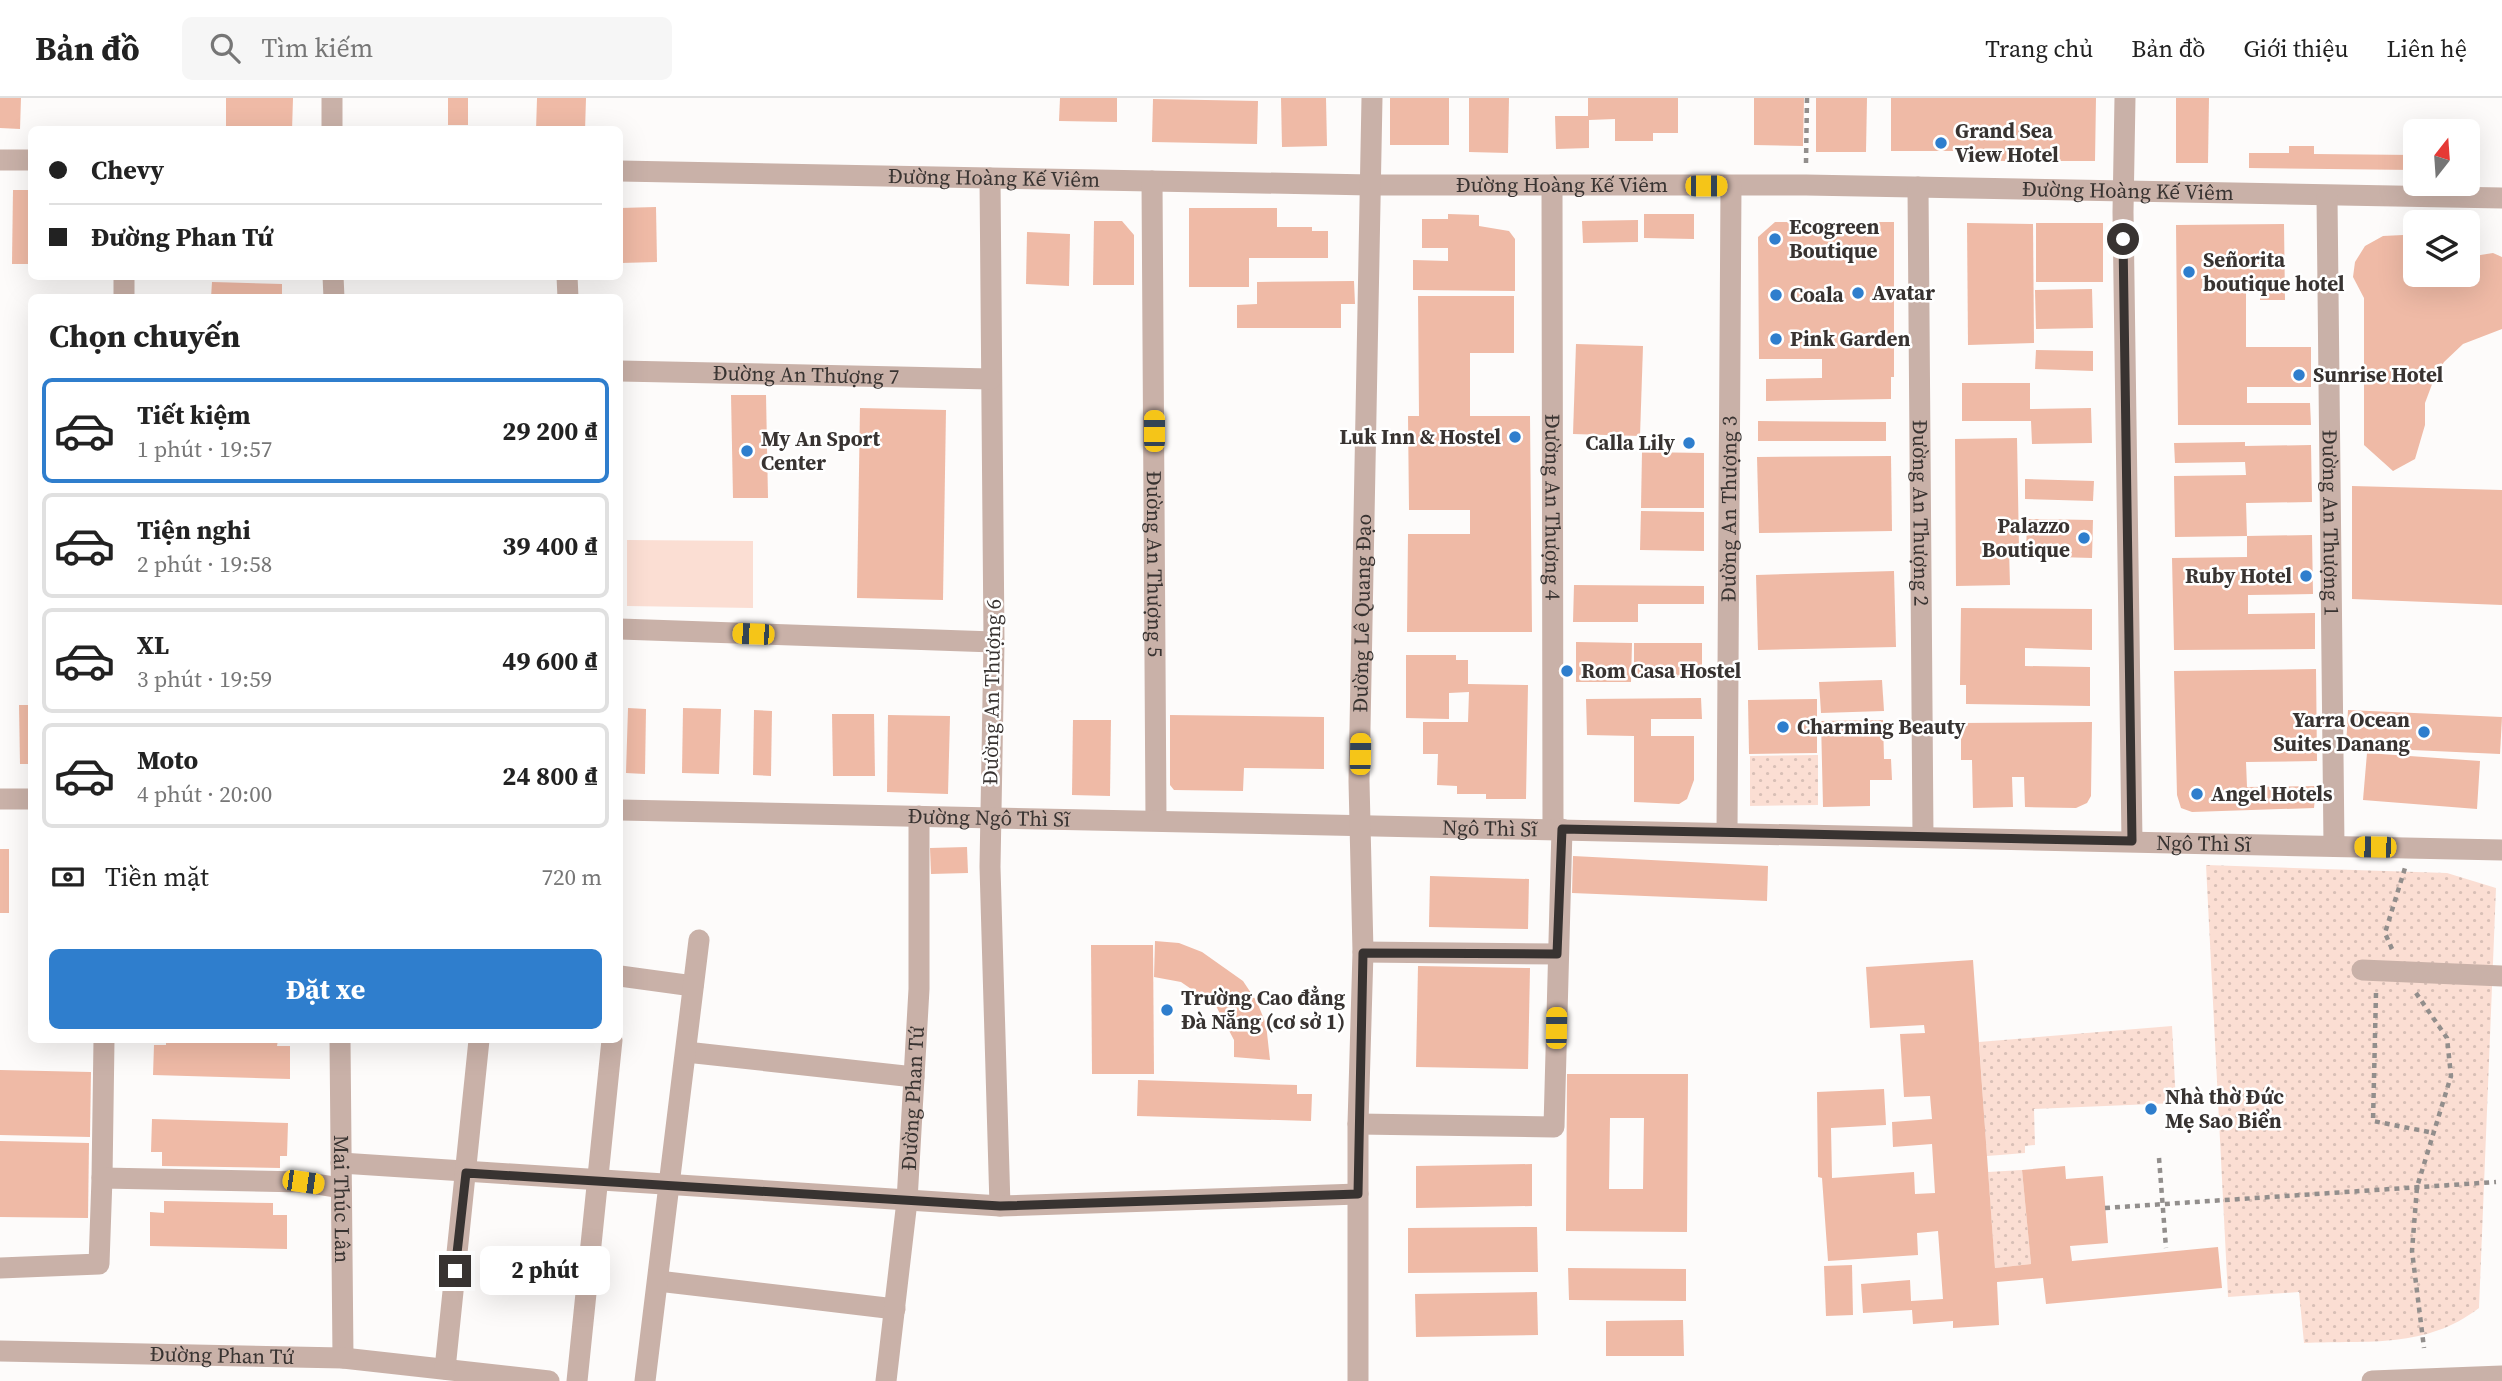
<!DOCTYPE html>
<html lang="vi">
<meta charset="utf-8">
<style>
:root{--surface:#fff;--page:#f6f6f6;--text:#222;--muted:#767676;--line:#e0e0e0;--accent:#2f7ecd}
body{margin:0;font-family:"Source Serif 4",serif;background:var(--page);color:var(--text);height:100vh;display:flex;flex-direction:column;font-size:26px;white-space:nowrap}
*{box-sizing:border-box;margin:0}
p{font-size:23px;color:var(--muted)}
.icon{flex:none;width:38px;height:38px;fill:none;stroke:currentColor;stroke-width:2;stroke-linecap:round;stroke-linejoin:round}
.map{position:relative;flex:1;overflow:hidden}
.panel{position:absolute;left:28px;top:196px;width:595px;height:749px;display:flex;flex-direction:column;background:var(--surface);border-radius:10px;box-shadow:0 7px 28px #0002}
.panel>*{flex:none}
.top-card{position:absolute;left:28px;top:28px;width:595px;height:154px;border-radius:10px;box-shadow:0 7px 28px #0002;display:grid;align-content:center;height:154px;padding:0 21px;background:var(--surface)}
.needle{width:46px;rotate:17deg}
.fabs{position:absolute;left:2403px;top:21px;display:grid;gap:14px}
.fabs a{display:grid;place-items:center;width:77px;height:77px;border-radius:10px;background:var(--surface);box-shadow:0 7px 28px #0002;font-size:35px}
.end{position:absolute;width:32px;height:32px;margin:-16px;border:9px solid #383331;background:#fff;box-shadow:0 0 0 4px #fff}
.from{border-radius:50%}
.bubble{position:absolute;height:49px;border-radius:10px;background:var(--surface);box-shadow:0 7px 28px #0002;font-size:23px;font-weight:700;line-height:49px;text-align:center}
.car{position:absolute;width:21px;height:42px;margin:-21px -10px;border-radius:9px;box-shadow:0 0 5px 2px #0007;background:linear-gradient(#f5c518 24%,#345 0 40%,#f5c518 0 76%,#345 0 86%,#f5c518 0)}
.top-card b{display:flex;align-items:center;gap:24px;height:66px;font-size:26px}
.top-card b+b{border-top:2px solid var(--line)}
.top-card i{width:18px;height:18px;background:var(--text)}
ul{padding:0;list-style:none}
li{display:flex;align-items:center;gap:21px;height:105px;margin:0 14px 10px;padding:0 7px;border:4px solid var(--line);border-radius:10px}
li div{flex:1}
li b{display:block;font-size:26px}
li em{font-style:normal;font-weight:700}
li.active{border-color:var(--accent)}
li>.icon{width:63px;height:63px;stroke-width:1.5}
h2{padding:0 21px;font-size:32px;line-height:84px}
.pay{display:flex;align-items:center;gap:18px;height:77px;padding:0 21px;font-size:26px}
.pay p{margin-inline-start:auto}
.action{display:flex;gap:14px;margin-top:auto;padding:14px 21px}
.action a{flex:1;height:80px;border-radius:10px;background:var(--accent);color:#fff;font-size:28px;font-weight:700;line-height:80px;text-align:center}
header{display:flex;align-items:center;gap:42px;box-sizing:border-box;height:98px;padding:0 35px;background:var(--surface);border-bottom:2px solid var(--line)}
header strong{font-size:33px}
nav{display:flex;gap:38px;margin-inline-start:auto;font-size:24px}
.search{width:490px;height:63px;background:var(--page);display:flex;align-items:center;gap:18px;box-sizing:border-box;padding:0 24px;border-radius:10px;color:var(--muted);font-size:26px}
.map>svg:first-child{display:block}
.grass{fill:url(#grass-dots)}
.pitch{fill:#fbded3}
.building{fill:#efbaa6;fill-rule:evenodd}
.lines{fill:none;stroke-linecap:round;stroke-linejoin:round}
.path{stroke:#928e8c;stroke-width:4.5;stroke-dasharray:5 5;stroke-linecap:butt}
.minor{stroke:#c9b1a8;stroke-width:21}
.route{stroke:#383331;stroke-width:9}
.poi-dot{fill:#2f7ecd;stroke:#fff;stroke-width:2.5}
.labels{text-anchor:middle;stroke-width:5;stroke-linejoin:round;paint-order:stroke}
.poi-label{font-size:21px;font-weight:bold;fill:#383331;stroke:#fff;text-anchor:start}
.street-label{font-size:21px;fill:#383331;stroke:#fff}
</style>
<header>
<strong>Bản đồ</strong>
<div class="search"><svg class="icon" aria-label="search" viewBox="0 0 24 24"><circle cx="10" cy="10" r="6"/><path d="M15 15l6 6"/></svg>Tìm kiếm</div>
<nav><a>Trang chủ</a><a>Bản đồ</a><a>Giới thiệu</a><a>Liên hệ</a></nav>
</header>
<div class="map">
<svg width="2502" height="1283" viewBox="0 0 2502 1283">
<defs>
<pattern id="grass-dots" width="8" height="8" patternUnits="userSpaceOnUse" patternTransform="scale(1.75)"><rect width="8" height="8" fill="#fbded3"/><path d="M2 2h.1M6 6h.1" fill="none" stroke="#d8bfb6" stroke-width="1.8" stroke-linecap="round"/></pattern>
</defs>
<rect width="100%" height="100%" fill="#fdfbfa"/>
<g class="grass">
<polygon points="1818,657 1818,707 1750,708 1750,658"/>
<path d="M 2206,767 L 2447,775 L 2496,790 L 2479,1210 C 2425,1251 2370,1242 2304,1245 L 2299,1194 L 2228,1199 Z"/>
<polygon points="2172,928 2176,1005 2034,1011 2035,1047 2025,1048 2025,1055 1987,1058 1979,944"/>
<polygon points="2022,1072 2031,1166 1995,1170 1988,1074"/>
</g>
<polygon class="pitch" points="627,442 753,443 753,510 627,508"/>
<g class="building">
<polygon points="0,0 21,0 20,31 0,30"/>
<polygon points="226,0 293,0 292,32 226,32"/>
<rect x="448" y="0" width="20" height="27"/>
<polygon points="537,0 586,0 585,32 536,32"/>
<polygon points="1060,0 1117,0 1117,24 1059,23"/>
<polygon points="1281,0 1326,0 1327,48 1282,49"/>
<rect x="1390" y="0" width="59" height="47"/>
<polygon points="1469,0 1509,0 1508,55 1469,54"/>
<polygon points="1588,0 1678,0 1678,35 1653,35 1653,43 1615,43 1615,21 1589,22 1589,50 1556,51 1555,18 1588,18"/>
<polygon points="1754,0 1804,0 1803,48 1754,47"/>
<polygon points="1816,0 1867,0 1866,54 1816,54"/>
<polygon points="1891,0 2096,0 2095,63 1958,63 1958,53 1891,53"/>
<polygon points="2176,0 2209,0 2208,65 2176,65"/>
<polygon points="1153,1 1258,3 1257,46 1152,44"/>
<polygon points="2289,48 2314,48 2314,56 2415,57 2415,72 2249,70 2249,55 2289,55"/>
<polygon points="13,92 32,92 32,166 12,166"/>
<polygon points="656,109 657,164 621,165 620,110"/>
<polygon points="1189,110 1277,110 1277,129 1312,129 1312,133 1328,133 1328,160 1249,160 1249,189 1189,189"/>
<polygon points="1448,116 1479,117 1479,128 1509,133 1515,141 1515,193 1413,192 1413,162 1448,163 1448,150 1422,150 1422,121 1448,121"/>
<polygon points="1644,116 1694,116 1694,141 1644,140"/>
<polygon points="1638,122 1638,144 1583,145 1582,123"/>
<polygon points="1094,123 1122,123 1134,137 1134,187 1093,187"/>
<polygon points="1775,124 1894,124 1894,279 1891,279 1891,301 1766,303 1766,281 1822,280 1822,261 1759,261 1758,139"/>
<polygon points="1967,125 2033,126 2034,245 1968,247"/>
<rect x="2036" y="125" width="67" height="59"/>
<polygon points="2284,126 2285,202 2260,202 2260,192 2246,192 2246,249 2311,249 2311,289 2247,289 2247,305 2310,305 2311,327 2178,327 2176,127"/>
<polygon points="1027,134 1070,136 1069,188 1026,186"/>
<polygon points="2403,137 2415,144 2415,177 2468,177 2468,159 2493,155 2502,159 2502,231 2463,246 2444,264 2434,281 2425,305 2425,327 2415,361 2393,373 2364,347 2364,200 2353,179 2355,164 2365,148 2383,138"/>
<polygon points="1354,183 1355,206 1341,206 1341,230 1237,230 1237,207 1257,206 1257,184"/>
<polygon points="212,184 282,186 282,200 211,200"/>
<polygon points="2092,191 2093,230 2036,231 2035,192"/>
<polygon points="1418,198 1514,198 1514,255 1470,255 1470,318 1530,318 1532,534 1407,534 1408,436 1470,436 1470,412 1409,412 1408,318 1419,318"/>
<polygon points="1576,246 1643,248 1640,338 1573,336"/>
<polygon points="2036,252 2093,253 2093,273 2035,271"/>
<polygon points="1962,285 2030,285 2030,311 2091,310 2092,345 2032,346 2031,323 1962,323"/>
<polygon points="731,297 766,297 768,400 733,400"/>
<polygon points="860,310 946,312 943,502 857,500"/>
<polygon points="1758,323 1886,324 1886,343 1758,343"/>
<polygon points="2017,340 2019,451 2009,451 2010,487 1956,488 1955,341"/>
<polygon points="2245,344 2245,348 2311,347 2312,404 2246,405 2247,438 2175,439 2174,378 2246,377 2245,364 2175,365 2174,345"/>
<polygon points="1642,354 1704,355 1704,410 1641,410"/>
<polygon points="1891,358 1892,433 1759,435 1757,359"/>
<polygon points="2025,381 2094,383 2093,403 2025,401"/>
<polygon points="2352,388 2502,392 2502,507 2352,501"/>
<polygon points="1641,413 1704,414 1704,453 1640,452"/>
<polygon points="2027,421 2093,422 2092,460 2026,458"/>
<polygon points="2312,437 2313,496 2248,497 2248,516 2315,515 2315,551 2174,552 2172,460 2247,459 2247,438"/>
<polygon points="1894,473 1896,549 1758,552 1756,477"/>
<polygon points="1574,487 1704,488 1704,506 1638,506 1638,524 1573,524"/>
<polygon points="1961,510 2092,511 2092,552 2025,550 2025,568 2090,569 2090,608 1966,606 1966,587 1960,587"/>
<polygon points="1576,544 1632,545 1631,584 1576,584"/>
<rect x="1634" y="545" width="68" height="34"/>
<polygon points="1406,557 1456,557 1456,562 1468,562 1468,586 1528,587 1526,701 1486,701 1486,696 1457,696 1457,688 1437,687 1438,656 1423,656 1423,624 1468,624 1469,594 1449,595 1449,621 1406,620"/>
<polygon points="2316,571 2317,663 2246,664 2247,689 2316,688 2314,710 2192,714 2181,710 2177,697 2174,573"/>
<polygon points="1882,582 1884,613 1821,615 1819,584"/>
<polygon points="1701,600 1702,621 1651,621 1651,638 1694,638 1694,682 1687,701 1679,706 1634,704 1634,638 1587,637 1586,601"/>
<polygon points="1817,601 1817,655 1749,656 1748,602"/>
<polygon points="19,607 32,607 32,666 20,666"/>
<polygon points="628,610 646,611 645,676 626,675"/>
<polygon points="683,610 721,611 719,676 682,675"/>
<polygon points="754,612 772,613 771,678 753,677"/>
<polygon points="2348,612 2502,619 2500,656 2346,649"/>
<polygon points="832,616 874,616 875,678 833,678"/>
<polygon points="888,617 950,618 948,696 887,694"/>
<polygon points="1170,617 1324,619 1324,671 1244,670 1243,693 1174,692 1170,687"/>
<polygon points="1073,622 1111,622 1110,698 1072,697"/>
<polygon points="1883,622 1884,661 1891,661 1892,682 1870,682 1870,708 1823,709 1821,623"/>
<polygon points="2092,624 2091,698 2087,705 2076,710 2025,709 2024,679 2012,679 2013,709 1973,710 1972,662 1961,662 1961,625"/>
<polygon points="2367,655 2480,663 2477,711 2363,702"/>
<polygon points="967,749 968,775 931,776 930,750"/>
<rect x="0" y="751" width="9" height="64"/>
<polygon points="1573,758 1768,768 1767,803 1572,795"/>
<polygon points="1430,778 1529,781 1528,831 1429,829"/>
<polygon points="1155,843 1179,845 1202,854 1243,883 1257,904 1266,926 1270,962 1234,959 1234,942 1216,908 1181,884 1154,879"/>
<polygon points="1091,847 1153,847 1154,976 1092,976"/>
<polygon points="1973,862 1995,1170 2031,1166 2022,1072 2065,1068 2066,1081 2103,1078 2108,1145 2070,1148 2072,1163 2218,1149 2222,1190 2046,1206 2043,1180 1997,1184 1999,1227 1953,1230 1953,1223 1913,1226 1912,1212 1863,1215 1861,1186 1910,1182 1911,1203 1943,1201 1938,1133 1917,1135 1918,1157 1828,1163 1822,1080 1818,1079 1817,994 1884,991 1886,1027 1831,1030 1832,1080 1914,1074 1915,1096 1935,1095 1932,1046 1893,1049 1892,1024 1932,1021 1930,998 1904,999 1900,936 1925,935 1924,927 1870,930 1866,869"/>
<polygon points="1418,868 1530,870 1528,971 1416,969"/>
<polygon points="166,942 278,942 277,948 290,948 290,981 153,977 154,947 166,947"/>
<polygon points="0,972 91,974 90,1039 0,1037"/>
<path d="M 1567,976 L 1688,976 L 1687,1134 L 1566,1133 ZM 1610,1020 L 1644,1020 L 1643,1091 L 1609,1091 Z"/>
<polygon points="1138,982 1297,987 1297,996 1312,996 1311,1023 1137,1018"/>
<polygon points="152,1021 288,1025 287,1058 280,1058 280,1070 162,1068 162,1054 151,1054"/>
<polygon points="0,1043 89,1045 88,1120 0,1119"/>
<polygon points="1532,1066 1532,1108 1416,1110 1416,1068"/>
<polygon points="164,1103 273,1105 273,1117 287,1117 287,1151 150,1148 150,1114 164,1115"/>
<polygon points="1537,1129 1538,1174 1408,1175 1408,1130"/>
<polygon points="1852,1167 1853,1217 1826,1218 1824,1168"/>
<polygon points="1568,1170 1686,1171 1686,1203 1569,1202"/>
<polygon points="1537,1194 1538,1237 1416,1239 1415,1196"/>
<polygon points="1683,1222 1684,1258 1606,1258 1606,1223"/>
</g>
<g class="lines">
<g class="path">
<polyline points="1806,65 1807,0"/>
<polyline points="2392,851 2385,835 2405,770"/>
<polyline points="2376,895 2373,1023 2434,1035"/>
<polyline points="2416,895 2447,940 2451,978 2417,1089 2412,1153 2424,1250"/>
<polyline points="2159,1060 2166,1150"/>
<polyline points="2105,1110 2496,1084"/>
</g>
<g class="minor">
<polyline points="332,0 332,32"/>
<polyline points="2125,0 2123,114 2132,743"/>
<polyline points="0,62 32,62"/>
<path id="s1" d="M 620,73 L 1371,87 L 1806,87 L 2502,100"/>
<polyline points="990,80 994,544 990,769 1000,1108"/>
<path id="s2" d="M 1152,83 L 1156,722"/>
<path id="s3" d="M 1552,87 L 1553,731"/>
<path id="s4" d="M 1918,89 L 1923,739"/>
<path id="s5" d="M 2327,99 L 2334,748"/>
<polyline points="333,178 334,200"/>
<polyline points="567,178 568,200"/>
<polyline points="124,200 124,178"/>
<path id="s6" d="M 620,273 L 991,281"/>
<polyline points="620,531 994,544"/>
<polyline points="0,701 32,701"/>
<path id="s7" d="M 620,712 L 2502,752"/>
<path id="s8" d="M 1727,735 L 1731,88"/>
<polyline points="1363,854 1557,856"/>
<polyline points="2362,872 2502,878"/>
<polyline points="620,878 693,888"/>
<path id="s9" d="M 340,942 L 343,1260"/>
<polyline points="686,954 914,979"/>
<polyline points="1358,1026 1554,1029 1562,731"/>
<polyline points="341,1065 1000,1108 1358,1096"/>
<polyline points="102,1080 104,942"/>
<polyline points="0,1170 99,1166 102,1080 303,1084 341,1090"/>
<polyline points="658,1183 895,1211"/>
<path id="s10" d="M 0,1253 L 343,1260 L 549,1283"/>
<polyline points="445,1271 479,942"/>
<polyline points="577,1283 612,942"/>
<polyline points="645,1283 699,842"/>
<path id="s11" d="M 886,1283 L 907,1103 L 919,891 L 919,718"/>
<path id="s12" d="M 1358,1283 L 1358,1026 L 1363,854 L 1359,683 L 1372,0"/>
<polyline points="2372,1283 2502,1278"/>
</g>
</g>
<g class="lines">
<polyline class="route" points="455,1173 466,1075 1000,1108 1358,1096 1363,855 1557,856 1562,731 2132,743 2123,141"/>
</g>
<g class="poi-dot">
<circle cx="1941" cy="45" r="7"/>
<circle cx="1775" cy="141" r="7"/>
<circle cx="2189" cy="174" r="7"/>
<circle cx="1858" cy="195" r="7"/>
<circle cx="1776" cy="197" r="7"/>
<circle cx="1776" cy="241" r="7"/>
<circle cx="2299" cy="277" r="7"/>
<circle cx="1515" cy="339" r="7"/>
<circle cx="1689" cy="345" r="7"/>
<circle cx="747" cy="353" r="7"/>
<circle cx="2084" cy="440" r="7"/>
<circle cx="2306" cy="478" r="7"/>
<circle cx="1567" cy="573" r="7"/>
<circle cx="1783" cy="629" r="7"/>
<circle cx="2424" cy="634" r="7"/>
<circle cx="2197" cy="696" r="7"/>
<circle cx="1167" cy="912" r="7"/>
<circle cx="2151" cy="1011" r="7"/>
</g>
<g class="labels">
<g class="poi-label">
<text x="1955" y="40">Grand Sea<tspan x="1955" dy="24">View Hotel</tspan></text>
<text x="1789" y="136">Ecogreen<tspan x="1789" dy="24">Boutique</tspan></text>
<text x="2203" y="169">Señorita<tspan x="2203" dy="24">boutique hotel</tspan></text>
<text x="1872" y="202">Avatar</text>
<text x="1790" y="204">Coala</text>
<text x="1790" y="248">Pink Garden</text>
<text x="2313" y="284">Sunrise Hotel</text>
<text x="1501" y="346" text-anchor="end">Luk Inn &amp; Hostel</text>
<text x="761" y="348">My An Sport<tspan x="761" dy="24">Center</tspan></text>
<text x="1675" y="352" text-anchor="end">Calla Lily</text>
<text x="2070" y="435" text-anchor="end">Palazzo<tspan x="2070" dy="24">Boutique</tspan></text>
<text x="2292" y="485" text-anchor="end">Ruby Hotel</text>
<text x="1581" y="580">Rom Casa Hostel</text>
<text x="2410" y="629" text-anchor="end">Yarra Ocean<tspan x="2410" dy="24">Suites Danang</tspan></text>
<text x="1797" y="636">Charming Beauty</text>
<text x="2211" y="703">Angel Hotels</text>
<text x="1181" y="907">Trường Cao đẳng<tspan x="1181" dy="24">Đà Nẵng (cơ sở 1)</tspan></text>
<text x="2165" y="1006">Nhà thờ Đức<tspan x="2165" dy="24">Mẹ Sao Biển</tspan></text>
</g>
<g class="street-label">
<text dy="7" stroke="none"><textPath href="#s1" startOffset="374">Đường Hoàng Kế Viêm</textPath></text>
<text dy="7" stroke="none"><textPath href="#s1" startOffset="942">Đường Hoàng Kế Viêm</textPath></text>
<text dy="7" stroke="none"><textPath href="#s1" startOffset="1508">Đường Hoàng Kế Viêm</textPath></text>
<text dy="7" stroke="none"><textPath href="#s6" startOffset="186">Đường An Thượng 7</textPath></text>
<text dy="7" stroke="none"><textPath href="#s3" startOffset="322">Đường An Thượng 4</textPath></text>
<text dy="7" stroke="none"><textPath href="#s8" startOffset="324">Đường An Thượng 3</textPath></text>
<text dy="7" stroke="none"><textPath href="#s4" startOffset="326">Đường An Thượng 2</textPath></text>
<text dy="7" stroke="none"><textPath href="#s5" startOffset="326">Đường An Thượng 1</textPath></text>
<text dy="7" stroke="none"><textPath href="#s2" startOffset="383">Đường An Thượng 5</textPath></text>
<text dy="7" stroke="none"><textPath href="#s12" startOffset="768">Đường Lê Quang Đạo</textPath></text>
<text transform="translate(992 594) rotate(-89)" y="7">Đường An Thượng 6</text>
<text dy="7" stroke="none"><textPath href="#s7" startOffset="369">Đường Ngô Thì Sĩ</textPath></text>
<text dy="7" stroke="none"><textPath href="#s7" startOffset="870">Ngô Thì Sĩ</textPath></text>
<text dy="7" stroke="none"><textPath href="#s7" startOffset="1584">Ngô Thì Sĩ</textPath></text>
<text dy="7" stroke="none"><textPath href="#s11" startOffset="284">Đường Phan Tứ</textPath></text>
<text dy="7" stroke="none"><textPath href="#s9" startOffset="159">Mai Thúc Lân</textPath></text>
<text dy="7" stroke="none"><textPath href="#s10" startOffset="222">Đường Phan Tứ</textPath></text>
</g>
</g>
</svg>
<div class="fabs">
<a><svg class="needle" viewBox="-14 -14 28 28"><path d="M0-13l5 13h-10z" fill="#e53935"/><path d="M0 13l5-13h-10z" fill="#767676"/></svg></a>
<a><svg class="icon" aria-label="layers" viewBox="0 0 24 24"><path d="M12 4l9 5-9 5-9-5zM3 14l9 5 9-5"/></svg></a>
</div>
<i class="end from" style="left:2123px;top:141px"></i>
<i class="end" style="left:455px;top:1173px"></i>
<div class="bubble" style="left:480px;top:1148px;width:130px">2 phút</div>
<i class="car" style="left:1706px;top:88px;rotate:90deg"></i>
<i class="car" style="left:1154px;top:333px;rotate:0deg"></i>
<i class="car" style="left:753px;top:536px;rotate:272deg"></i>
<i class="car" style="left:1360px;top:656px;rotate:1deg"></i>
<i class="car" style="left:2375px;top:749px;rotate:271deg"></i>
<i class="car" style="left:1556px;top:930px;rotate:1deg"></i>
<i class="car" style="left:303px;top:1084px;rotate:98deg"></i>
<div class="top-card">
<b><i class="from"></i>Chevy</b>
<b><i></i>Đường Phan Tứ</b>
</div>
<section class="panel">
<h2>Chọn chuyến</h2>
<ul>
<li class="active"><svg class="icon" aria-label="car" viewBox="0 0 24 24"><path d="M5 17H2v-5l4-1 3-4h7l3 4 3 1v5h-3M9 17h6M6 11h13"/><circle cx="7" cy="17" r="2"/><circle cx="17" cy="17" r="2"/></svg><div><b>Tiết kiệm</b><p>1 phút · 19:57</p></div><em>29 200 ₫</em></li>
<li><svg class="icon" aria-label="car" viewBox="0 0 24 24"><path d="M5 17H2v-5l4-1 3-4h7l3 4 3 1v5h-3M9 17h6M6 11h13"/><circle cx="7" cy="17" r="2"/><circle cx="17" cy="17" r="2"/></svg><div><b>Tiện nghi</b><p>2 phút · 19:58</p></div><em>39 400 ₫</em></li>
<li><svg class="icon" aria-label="car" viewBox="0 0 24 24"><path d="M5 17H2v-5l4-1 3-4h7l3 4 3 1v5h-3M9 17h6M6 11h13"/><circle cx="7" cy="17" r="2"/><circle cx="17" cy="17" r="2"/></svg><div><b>XL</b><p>3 phút · 19:59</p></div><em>49 600 ₫</em></li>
<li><svg class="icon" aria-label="car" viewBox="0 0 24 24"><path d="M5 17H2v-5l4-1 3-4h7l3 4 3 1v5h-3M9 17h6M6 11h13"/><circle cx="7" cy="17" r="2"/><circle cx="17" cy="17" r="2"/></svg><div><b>Moto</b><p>4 phút · 20:00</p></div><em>24 800 ₫</em></li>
</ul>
<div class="pay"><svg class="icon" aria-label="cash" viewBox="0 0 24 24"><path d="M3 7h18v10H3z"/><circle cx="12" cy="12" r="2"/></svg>Tiền mặt<p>720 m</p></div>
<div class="action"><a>Đặt xe</a></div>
</section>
</div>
